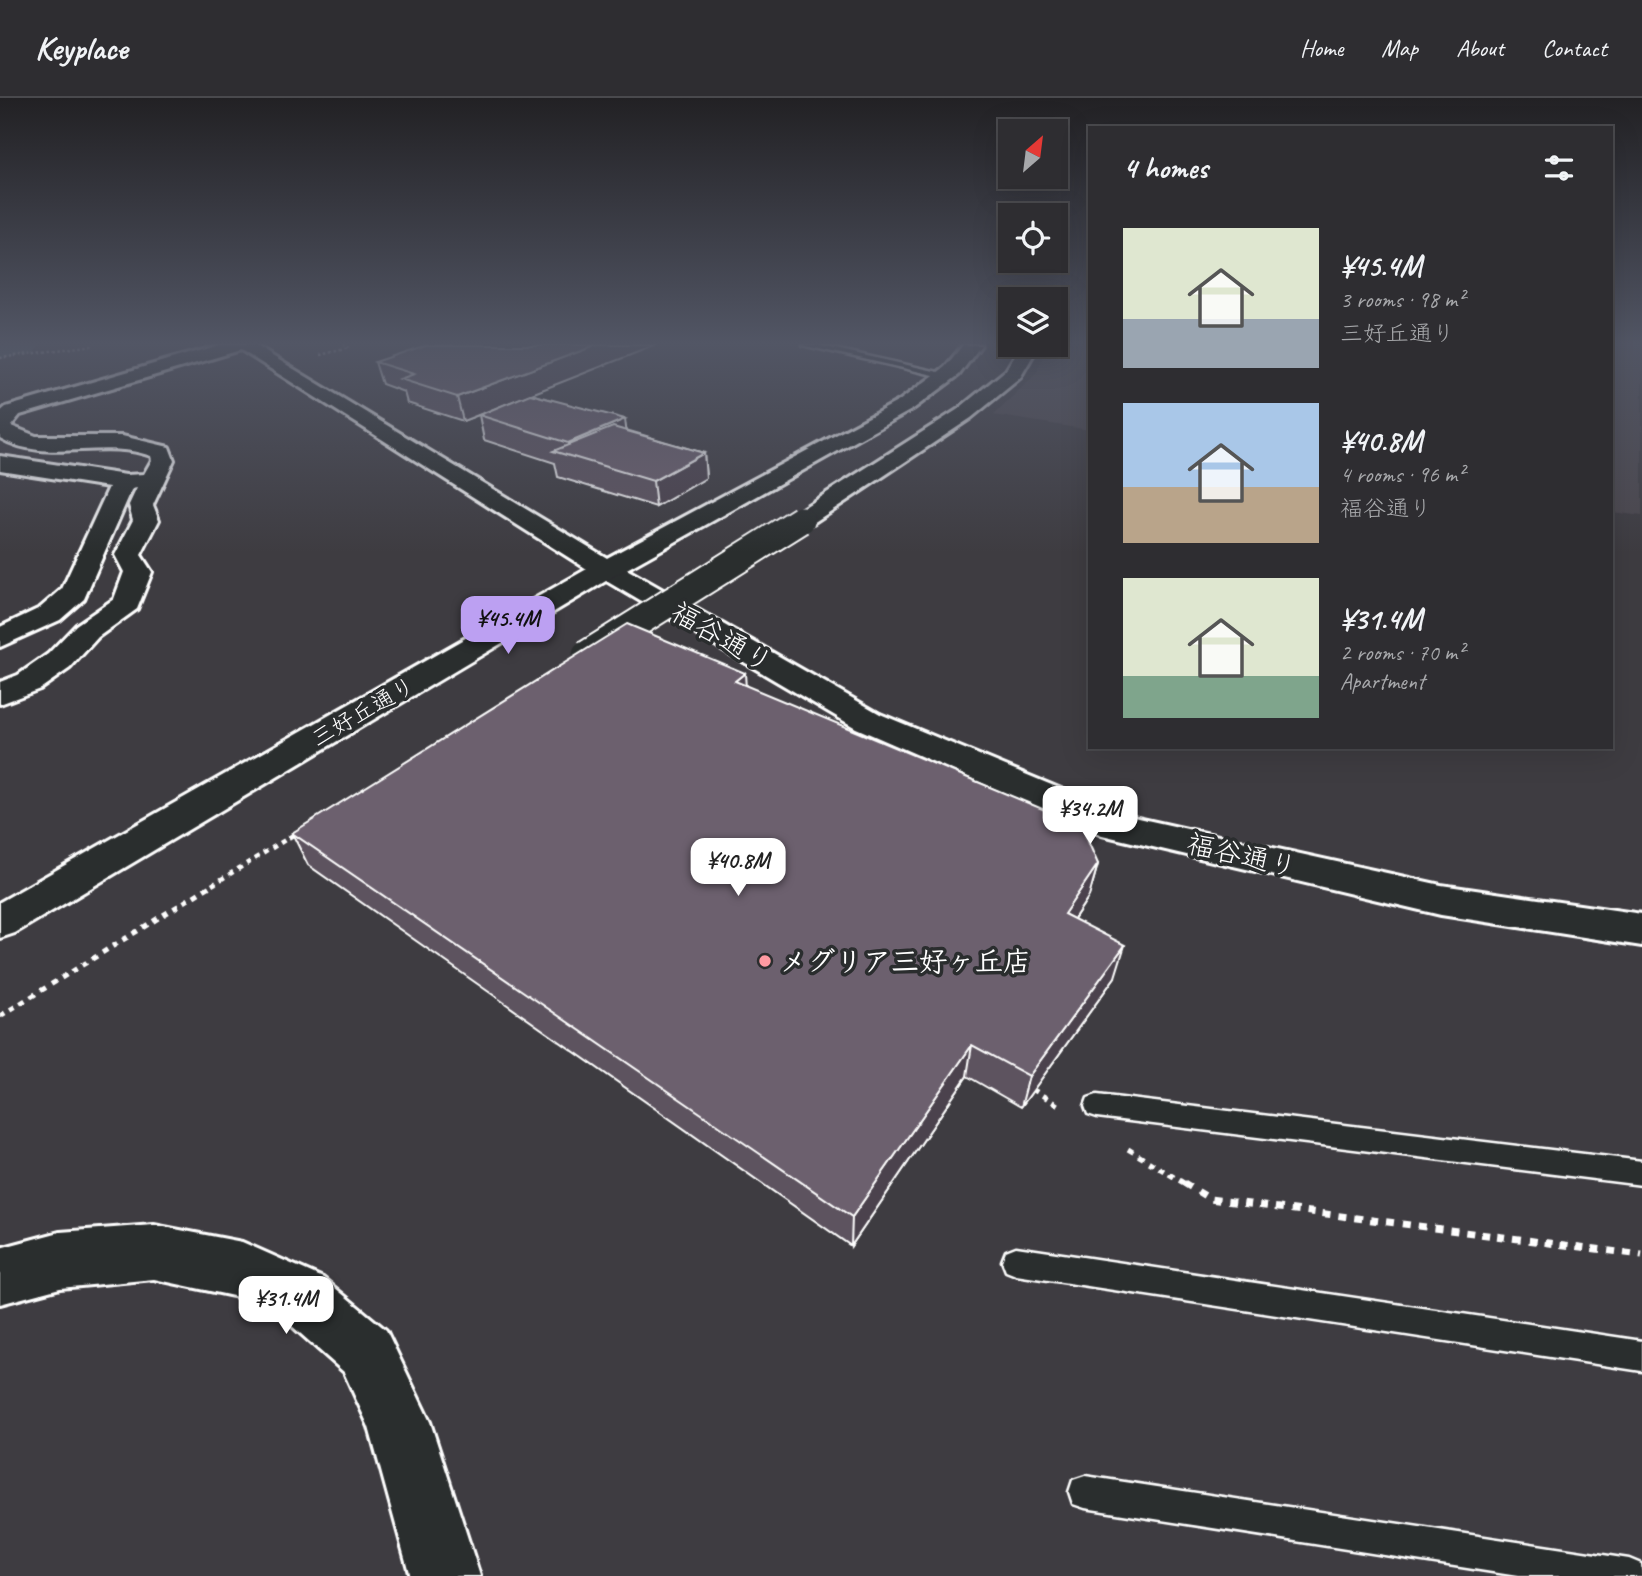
<!DOCTYPE html>
<html lang="en">
<head>
<meta charset="utf-8">
<style>
	:root { --surface:#2e2d31; --page:#3a393d; --text:#f1f3f6; --muted:#a7a8ab; --line:#49494d; --accent:#bca0f2 }
	body { margin:0; font-family:Caveat,"Klee One",sans-serif; background:var(--page); color:var(--text); height:100vh; display:flex; flex-direction:column; font-size:26px; white-space:nowrap }
	* { box-sizing:border-box; margin:0 }
	p { font-size:23px; color:var(--muted) }
	.icon { flex:none; width:38px; height:38px; fill:none; stroke:currentColor; stroke-width:2; stroke-linecap:round; stroke-linejoin:round }
	.map { position:relative; flex:1; overflow:hidden }
	.drawer { position:absolute; left:1088px; top:28px; width:525px; height:623px; display:flex; flex-direction:column; background:var(--surface); border-radius:0px; box-shadow:0 7px 28px #0002,0 0 0 2px var(--line) }
	.drawer>* { flex:none }
	.needle { width:46px; rotate:28deg }
	.fabs { position:absolute; left:998px; top:21px; display:grid; gap:14px }
	.fabs a { display:grid; place-items:center; width:70px; height:70px; border-radius:0px; background:var(--surface); box-shadow:0 7px 28px #0002,0 0 0 2px var(--line); font-size:35px }
	.price { position:absolute; translate:-50% -60px; padding:0 16px; border-radius:14px; background:#fff; color:#222; font-size:23px; line-height:46px; filter:drop-shadow(0 2px 4px #0008) }
	.price::after { content:''; position:absolute; left:50%; top:42px; width:21px; height:16px; margin-left:-10px; background:inherit; clip-path:polygon(0 0,100% 0,50% 100%) }
	.price.selected { background:var(--accent); color:#111 }
	ul { padding:0; list-style:none }
	li { display:flex; align-items:center; gap:21px; height:175px; padding:0 35px }
	li span { display:grid; place-items:center; flex:none; width:196px; height:140px; border-radius:0px; color:#555 }
	li>.icon { margin-inline-start:auto }
	span .icon { width:84px; height:84px; fill:#fffc; stroke-width:1 }
	li b { font-size:30px }
	h2 { display:flex; justify-content:space-between; align-items:center; height:84px; padding:0 35px; font-size:30px }
	header { display:flex; align-items:center; gap:42px; box-sizing:border-box; height:98px; padding:0 35px; background:var(--surface); border-bottom:2px solid var(--line) }
	header strong { font-size:33px }
	nav { display:flex; gap:38px; margin-inline-start:auto; font-size:24px }
	.map>svg:first-child { display:block }
	.built { fill:#4c474e }
	.lines { fill:none; stroke-linecap:round; stroke-linejoin:round }
	.river { fill:#4f6a73; fill-rule:evenodd }
	.lane-casing { stroke:#fff; stroke-width:5 }
	.street-casing { stroke:#fff; stroke-width:6 }
	.secondary-casing { stroke:#fff; stroke-width:6 }
	.path-far3 { stroke:#fff; stroke-width:2.5; stroke-dasharray:2.5 2.5; stroke-linecap:butt }
	.path-far2 { stroke:#fff; stroke-width:4.5; stroke-dasharray:5 5; stroke-linecap:butt }
	.path-far1 { stroke:#fff; stroke-width:5; stroke-dasharray:6 6; stroke-linecap:butt }
	.path { stroke:#fff; stroke-width:7; stroke-dasharray:8 8; stroke-linecap:butt }
	.lane { fill:#2a2d2e; fill-rule:evenodd }
	.street { fill:#2a2d2e; fill-rule:evenodd }
	.secondary { fill:#2a2d2e; fill-rule:evenodd }
	.street-bridge-casing { stroke:#fff; stroke-width:31; stroke-linecap:butt }
	.street-bridge { stroke:#2a2d2e; stroke-width:27 }
	.wall { fill:#5d535f; stroke:#fff; stroke-width:2 }
	.shaded-wall { fill:#4c434d; stroke:#fff; stroke-width:2 }
	.building { fill:#6c606e; stroke:#fff; stroke-width:2 }
	.poi-dot { fill:#ff9aa2; stroke:#2a2d2e; stroke-width:2.5 }
	.labels { text-anchor:middle; dominant-baseline:central; stroke-width:7; stroke-linejoin:round; paint-order:stroke }
	.far-street-label { font-size:23px; fill:#fff; stroke:#2a2d2e }
	.street-label { font-size:28px; fill:#fff; stroke:#2a2d2e }
	.poi-label { font-size:28px; font-weight:bold; fill:#fff; stroke:#2a2d2e; text-anchor:start }
</style>
</head>
<body>
<header>
<strong>Keyplace</strong>
<nav><a>Home</a><a>Map</a><a>About</a><a>Contact</a></nav>
</header>
<div class="map">
<svg width="1642" height="1478" viewBox="0 0 1642 1478">
	<rect width="100%" height="100%" fill="#3e3c41"/>
	<filter id="ink" filterUnits="userSpaceOnUse"><feTurbulence type="fractalNoise" baseFrequency=".0143" numOctaves="2"/><feDisplacementMap in="SourceGraphic" scale="14" xChannelSelector="R" yChannelSelector="G"/><feConvolveMatrix kernelMatrix="1 2 1 2 8 2 1 2 1" color-interpolation-filters="sRGB"/></filter>
	<g filter="url(#ink)">
		<!-- built -->
		<path class="built" d="M 1047,247 L 1090,247 L 1090,332 L 993,317 L 1036,276 Z
			M 1612,247 L 1642,247 L 1642,418 L 1612,414 Z"/>
		<g class="lines">
			<!-- river -->
			<path class="river" d="M 0,247 L 40,247 L 34,256 L 0,261 Z"/>
			<!-- lane casing -->
			<g class="lane-casing">
				<path id="lane" d="M 802,247 L 818,247 L 952,277 L 947,280 Z
					M 1097,997 L 1642,1063 L 1642,1087 L 1097,1019 L 1088,1016 L 1085,1008 L 1088,1000 Z
					M 1016,1149 L 1642,1243 L 1642,1273 L 1016,1177 L 1006,1173 L 1002,1163 L 1006,1153 Z
					M 1085,1378 L 1629,1461 L 1641,1466 L 1642,1478 L 1518,1478 L 1085,1410 L 1073,1406 L 1069,1394 L 1073,1382 Z"/>
			</g>
			<!-- street casing -->
			<g class="street-casing">
				<path id="street" d="M 219,247 L 247,247 L 244,251 L 20,317 L 11,328 L 36,338 L 122,338 L 169,349 L 174,362 L 153,407 L 159,422 L 141,457 L 152,474 L 137,511 L 98,539 L 70,570 L 40,591 L 0,606 L 0,584 L 18,577 L 48,556 L 76,527 L 114,501 L 124,474 L 115,457 L 133,422 L 129,407 L 137,390 L 132,391 L 84,501 L 60,522 L 0,549 L 0,529 L 40,510 L 62,491 L 109,389 L 0,372 L 0,358 L 126,377 L 144,376 L 152,362 L 151,358 C 102,340 46,367 0,340 L 0,314 L 6,309 Z
					M 1021,247 L 1039,247 L 1020,280 L 971,320 L 810,427 L 792,427 L 788,422 L 792,417 L 957,312 L 1006,272 Z
					M 606,463 L 616,465 L 880,616 L 1124,717 L 1441,787 L 1642,816 L 1642,848 L 1441,817 L 1102,737 L 856,630 L 596,477 L 592,471 L 596,465 Z
					M 154,1127 L 242,1144 L 323,1180 L 386,1232 L 430,1324 L 480,1478 L 410,1478 L 369,1329 L 344,1274 L 283,1220 L 238,1199 L 154,1181 L 60,1190 L 0,1206 L 0,1150 L 60,1134 Z"/>
			</g>
			<!-- secondary casing -->
			<g class="secondary-casing">
				<path id="secondary" d="M 233,247 L 254,247 L 607,460 L 899,303 L 945,269 L 963,247 L 981,247 L 959,277 L 913,311 L 616,477 L 15,835 L 0,840 L 0,804 L 587,471 Z"/>
			</g>
			<!-- path-far3 -->
			<path class="path-far3" d="M 320,257 L 349,250 L 343,247
				M 0,260 L 93,247"/>
			<!-- path-far2 -->
			<path class="path-far2" d="M 212,787 L 298,734"/>
			<!-- path-far1 -->
			<path class="path-far1" d="M 0,918 L 215,785
				M 1032,991 L 1061,1009
				M 1128,1051 L 1187,1087"/>
			<!-- path -->
			<path class="path" d="M 1184,1085 L 1210,1101 L 1642,1157"/>
			<!-- lane -->
			<use href="#lane" class="lane"/>
			<!-- street -->
			<use href="#street" class="street"/>
			<!-- secondary -->
			<use href="#secondary" class="secondary"/>
			<!-- street-bridge casing -->
			<g class="street-bridge-casing">
				<path id="street-bridge" d="M 586,557 L 801,422"/>
			</g>
			<!-- street-bridge -->
			<use href="#street-bridge" class="street-bridge"/>
		</g>
		<!-- wall -->
		<path class="wall" d="M 375,264 L 532,296 L 626,332 L 704,355 L 706,380 L 656,409 L 558,379 L 555,365 L 484,342 L 479,317 L 489,313 L 463,323 L 407,305 L 404,294 L 382,286 Z
			M 746,588 L 1098,766 L 1089,798 L 1074,821 L 1115,879 L 1021,1009 L 967,978 L 851,1148 L 308,767 L 292,735 Z"/>
		<!-- shaded-wall -->
		<path class="shaded-wall" d="M 597,247 L 656,247 L 463,323 L 457,299 Z
			M 625,321 L 628,346 L 570,358 L 568,345 Z
			M 704,355 L 706,380 L 656,409 L 653,383 Z
			M 745,575 L 747,606 L 735,583 Z
			M 1098,766 L 1089,798 L 1056,848 L 1064,816 Z
			M 1125,847 L 1115,879 L 1021,1009 L 1029,978 Z
			M 972,947 L 967,978 L 851,1148 L 852,1119 Z"/>
		<!-- building -->
		<path class="building" d="M 426,247 L 597,247 L 457,299 L 400,281 L 414,276 L 375,264 Z
			M 530,296 L 625,321 L 568,345 L 479,317 Z
			M 613,329 L 704,355 L 653,383 L 553,353 Z
			M 627,526 L 745,575 L 735,583 L 1081,727 L 1098,766 L 1064,816 L 1125,847 L 1029,978 L 972,947 L 852,1119 L 292,735 Z"/>
	</g>
	<!-- sky -->
	<linearGradient id="sky" x2="0" y2="1"><stop stop-color="#222124"/><stop offset="0.54" stop-color="#525665"/><stop offset="1" stop-color="#525665" stop-opacity="0"/></linearGradient>
	<rect width="1642" height="454" fill="url(#sky)"/>
	<!-- markers -->
	<circle class="poi-dot" cx="765" cy="863" r="7"/>
	<g class="labels">
		<!-- far-street labels -->
		<g class="far-street-label">
			<text transform="translate(363 614) rotate(-30)">三好丘通り</text>
		</g>
		<!-- street labels -->
		<g class="street-label">
			<text transform="translate(722 539) rotate(30)">福谷通り</text>
			<text transform="translate(1242 757) rotate(13)">福谷通り</text>
		</g>
		<!-- poi labels -->
		<g class="poi-label">
			<text x="779" y="863">メグリア三好ヶ丘店</text>
		</g>
	</g>
</svg>
<div class="fabs">
<a><svg class="needle" viewBox="-14 -14 28 28"><path d="M0-13l5 13h-10z" fill="#e53935"/><path d="M0 13l5-13h-10z" fill="#a7a8ab"/></svg></a>
<a><svg class="icon" aria-label="locate" viewBox="0 0 24 24"><circle cx="12" cy="12" r="6"/><path d="M12 2v4M12 18v4M2 12h4M18 12h4"/></svg></a>
<a><svg class="icon" aria-label="layers" viewBox="0 0 24 24"><path d="M12 4l9 5-9 5-9-5zM3 14l9 5 9-5"/></svg></a>
</div>
<b class="price selected" style="left:508px;top:558px">¥45.4M</b>
<b class="price" style="left:1090px;top:748px">¥34.2M</b>
<b class="price" style="left:738px;top:800px">¥40.8M</b>
<b class="price" style="left:286px;top:1238px">¥31.4M</b>
<section class="drawer">
<h2>4 homes<svg class="icon" aria-label="filters" viewBox="0 0 24 24"><path d="M4 7h16M4 17h16"/><circle cx="9" cy="7" r="2"/><circle cx="15" cy="17" r="2"/></svg></h2>
<ul>
<li><span style="background:linear-gradient(#dfe7d0 65%,#9aa5b1 0)"><svg class="icon" aria-label="home" viewBox="0 0 24 24"><path d="M3 11l9-7 9 7M6 9v11h12V9"/></svg></span><div><b>¥45.4M</b><p>3 rooms · 98 m²</p><p>三好丘通り</p></div></li>
<li><span style="background:linear-gradient(#a9c7e8 60%,#b9a48a 0)"><svg class="icon" aria-label="home" viewBox="0 0 24 24"><path d="M3 11l9-7 9 7M6 9v11h12V9"/></svg></span><div><b>¥40.8M</b><p>4 rooms · 96 m²</p><p>福谷通り</p></div></li>
<li><span style="background:linear-gradient(#dfe7d0 70%,#7fa58c 0)"><svg class="icon" aria-label="home" viewBox="0 0 24 24"><path d="M3 11l9-7 9 7M6 9v11h12V9"/></svg></span><div><b>¥31.4M</b><p>2 rooms · 70 m²</p><p>Apartment</p></div></li>
</ul>
</section>
</div>
</body>
</html>
